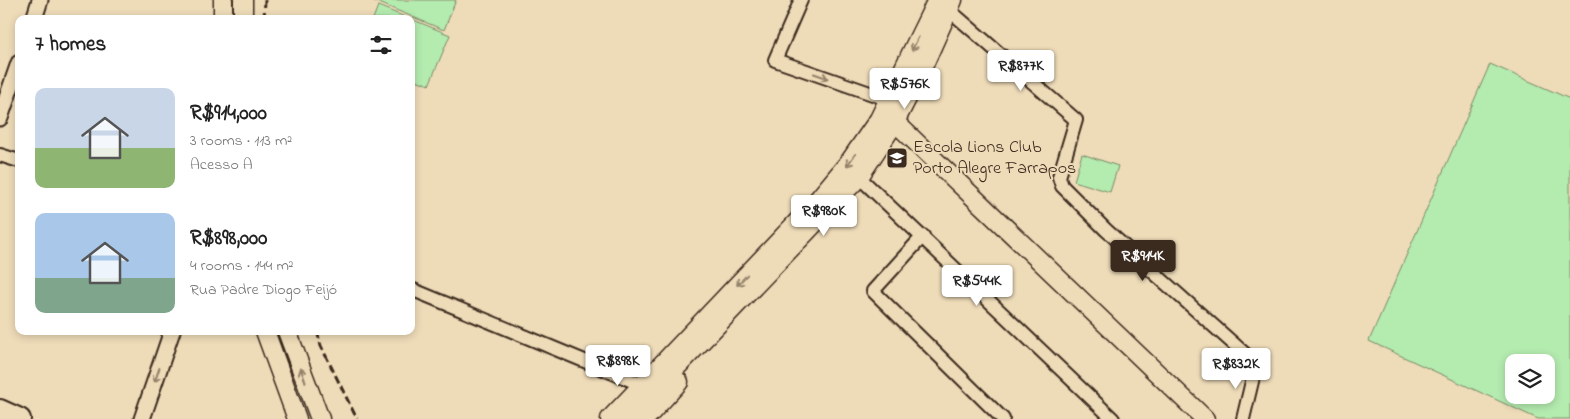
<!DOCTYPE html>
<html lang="en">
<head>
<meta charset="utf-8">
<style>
	:root { --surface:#fff; --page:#f6f6f6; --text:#222; --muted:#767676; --accent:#3b2a1e }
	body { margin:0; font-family:"Indie Flower",sans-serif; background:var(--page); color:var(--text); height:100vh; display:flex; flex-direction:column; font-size:19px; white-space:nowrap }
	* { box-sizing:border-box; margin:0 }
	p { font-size:16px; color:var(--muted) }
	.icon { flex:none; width:28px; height:28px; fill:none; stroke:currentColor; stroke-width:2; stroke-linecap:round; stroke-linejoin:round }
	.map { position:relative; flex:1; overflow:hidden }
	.drawer { position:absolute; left:15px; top:15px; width:400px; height:320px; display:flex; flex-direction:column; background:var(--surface); border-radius:10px; box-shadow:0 2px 8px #0003 }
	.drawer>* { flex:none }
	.fabs { position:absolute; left:1505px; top:354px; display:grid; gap:10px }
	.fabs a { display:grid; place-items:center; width:50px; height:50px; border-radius:10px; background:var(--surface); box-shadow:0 2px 8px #0003; font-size:25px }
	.price { position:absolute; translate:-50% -42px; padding:0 11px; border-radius:5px; background:#fff; color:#222; font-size:16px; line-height:32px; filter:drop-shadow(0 1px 2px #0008) }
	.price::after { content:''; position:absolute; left:50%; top:30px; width:15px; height:11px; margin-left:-8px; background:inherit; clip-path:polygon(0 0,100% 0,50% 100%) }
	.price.selected { background:var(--accent); color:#fff }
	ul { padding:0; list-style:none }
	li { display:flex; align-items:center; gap:15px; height:125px; padding:0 20px }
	li span { display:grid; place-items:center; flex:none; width:140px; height:100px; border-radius:10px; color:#555 }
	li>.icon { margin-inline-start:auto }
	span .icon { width:60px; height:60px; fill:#fffc; stroke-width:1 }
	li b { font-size:21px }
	h2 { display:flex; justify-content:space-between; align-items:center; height:60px; padding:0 20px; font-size:21px }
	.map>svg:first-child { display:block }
	.green { fill:#b4ebaf; stroke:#788a66; fill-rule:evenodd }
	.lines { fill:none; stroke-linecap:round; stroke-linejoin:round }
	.minor-casing { stroke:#3b2a1e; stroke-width:16 }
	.tertiary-casing { stroke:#3b2a1e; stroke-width:19 }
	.secondary-casing { stroke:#3b2a1e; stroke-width:21 }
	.primary-casing { stroke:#3b2a1e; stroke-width:24 }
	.minor { stroke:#eedbb8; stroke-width:12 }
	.tertiary { stroke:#eedbb8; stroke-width:15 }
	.secondary { stroke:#eedbb8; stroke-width:18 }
	.primary { stroke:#eedbb8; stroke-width:20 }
	.rail { stroke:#3b2a1e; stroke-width:3; stroke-dasharray:8 4; stroke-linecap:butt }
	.oneway { stroke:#94826b }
	.labels { text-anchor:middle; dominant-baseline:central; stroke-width:4; stroke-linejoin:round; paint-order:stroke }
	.poi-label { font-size:18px; fill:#3b2a1e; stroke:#eedbb8; text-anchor:start }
</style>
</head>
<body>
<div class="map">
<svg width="1570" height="419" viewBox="0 0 1570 419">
	<rect width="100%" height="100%" fill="#eedbb8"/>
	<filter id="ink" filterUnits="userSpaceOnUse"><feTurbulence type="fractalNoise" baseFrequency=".02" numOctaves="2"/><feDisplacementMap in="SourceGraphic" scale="10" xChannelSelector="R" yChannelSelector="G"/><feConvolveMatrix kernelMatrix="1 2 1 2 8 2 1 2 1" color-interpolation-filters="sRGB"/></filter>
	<g filter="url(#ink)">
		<!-- green -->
		<path class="green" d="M 372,0 L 456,0 L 444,30 Z
			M 378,6 L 410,19 L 373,19 Z
			M 411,19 L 450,35 L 429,85 L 411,78 Z
			M 1490,64 L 1570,99 L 1570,419 L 1538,419 L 1369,341 ZM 1514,362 L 1546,362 L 1546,395 L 1514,395 Z
			M 1082,154 L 1118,166 L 1110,192 L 1074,181 Z"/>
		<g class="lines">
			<!-- minor casing -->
			<g class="minor-casing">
				<path id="minor" d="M 801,0 L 775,60 L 887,99 L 895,99
					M 948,9 L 1076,120 L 1059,177 L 1062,186 L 1106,230 L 1254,362 L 1255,369 L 1243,419
					M 0,155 L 19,161
					M 859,177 L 1113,419
					M 923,236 L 873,291 L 1003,419
					M 411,289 L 635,382"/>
			</g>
			<!-- tertiary casing -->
			<g class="tertiary-casing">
				<path id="tertiary" d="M 34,19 L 40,0
					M 0,118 L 19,63
					M 142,419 L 172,331"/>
			</g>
			<!-- secondary casing -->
			<g class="secondary-casing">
				<path id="secondary" d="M 223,19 L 223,0
					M 243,19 L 243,0
					M 884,119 L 895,122 L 1205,419
					M 265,331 L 297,419
					M 287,331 L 320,419
					M 610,419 L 816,202 L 850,161 L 879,119 L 937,0
					M 627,419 L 859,177 L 895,122 L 921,71 L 953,0
					M 645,419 L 679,382"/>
			</g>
			<!-- primary casing -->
			<g class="primary-casing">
				<path id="primary" d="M 0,410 L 20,419"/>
			</g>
			<!-- minor -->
			<use href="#minor" class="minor"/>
			<!-- tertiary -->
			<use href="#tertiary" class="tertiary"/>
			<!-- secondary -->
			<use href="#secondary" class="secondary"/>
			<!-- primary -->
			<use href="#primary" class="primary"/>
			<!-- rail -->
			<path class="rail" d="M 264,19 L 265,0
				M 317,331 L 321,346 L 357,419"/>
		</g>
		<!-- one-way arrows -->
		<defs><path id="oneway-shaft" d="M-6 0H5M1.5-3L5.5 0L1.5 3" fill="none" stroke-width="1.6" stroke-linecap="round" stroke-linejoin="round" transform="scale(1.25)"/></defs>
		<g class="oneway">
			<use href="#oneway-shaft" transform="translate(915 44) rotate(117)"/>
			<use href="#oneway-shaft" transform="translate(821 76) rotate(19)"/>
			<use href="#oneway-shaft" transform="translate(851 160) rotate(126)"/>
			<use href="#oneway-shaft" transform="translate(742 280) rotate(134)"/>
			<use href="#oneway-shaft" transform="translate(157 375) rotate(109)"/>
			<use href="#oneway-shaft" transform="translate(303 375) rotate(-110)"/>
		</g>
	</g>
	<!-- icons -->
	<defs>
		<g id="school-square" transform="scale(1.125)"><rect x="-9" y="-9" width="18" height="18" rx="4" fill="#3b2a1e" stroke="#eedbb8"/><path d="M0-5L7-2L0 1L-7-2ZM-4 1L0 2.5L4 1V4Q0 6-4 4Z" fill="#fff"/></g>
	</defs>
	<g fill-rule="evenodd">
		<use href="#school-square" x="897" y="158"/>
	</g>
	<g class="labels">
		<!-- poi labels -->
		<g class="poi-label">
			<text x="913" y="148">Escola Lions Club<tspan x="913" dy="21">Porto Alegre Farrapos</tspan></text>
		</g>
	</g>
</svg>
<div class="fabs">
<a><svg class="icon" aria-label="layers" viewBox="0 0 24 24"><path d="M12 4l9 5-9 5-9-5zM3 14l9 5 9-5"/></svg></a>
</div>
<b class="price" style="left:1021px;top:92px">R$877K</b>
<b class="price" style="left:905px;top:110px">R$576K</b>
<b class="price" style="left:824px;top:237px">R$980K</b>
<b class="price selected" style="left:1143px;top:282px">R$914K</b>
<b class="price" style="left:977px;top:307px">R$544K</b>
<b class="price" style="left:618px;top:387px">R$898K</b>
<b class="price" style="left:1236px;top:390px">R$832K</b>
<section class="drawer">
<h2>7 homes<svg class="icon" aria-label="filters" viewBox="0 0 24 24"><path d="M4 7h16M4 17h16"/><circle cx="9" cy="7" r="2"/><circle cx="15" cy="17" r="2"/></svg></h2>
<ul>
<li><span style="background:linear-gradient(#c9d6e8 60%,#8fb573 0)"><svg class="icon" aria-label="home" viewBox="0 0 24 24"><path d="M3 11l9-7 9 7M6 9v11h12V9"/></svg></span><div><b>R$914,000</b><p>3 rooms · 113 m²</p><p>Acesso A</p></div></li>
<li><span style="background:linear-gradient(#a9c7e8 65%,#7fa58c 0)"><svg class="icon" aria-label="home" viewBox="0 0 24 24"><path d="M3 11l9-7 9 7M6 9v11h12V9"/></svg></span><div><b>R$898,000</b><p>4 rooms · 144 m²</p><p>Rua Padre Diogo Feijó</p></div></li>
</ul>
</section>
</div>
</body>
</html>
